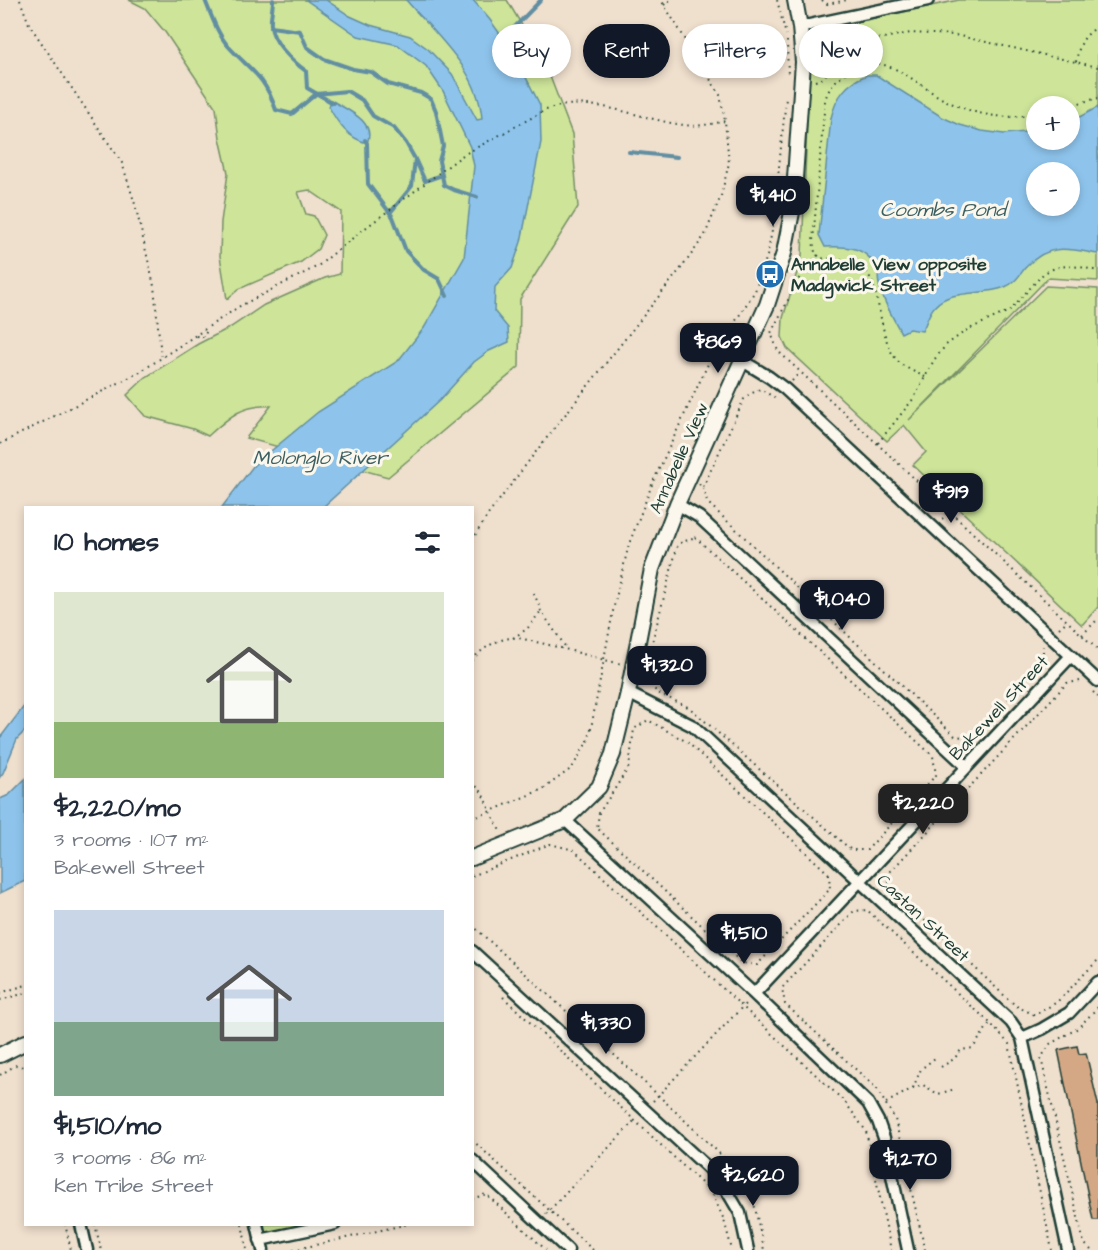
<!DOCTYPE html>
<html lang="en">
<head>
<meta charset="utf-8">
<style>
	:root { --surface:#fff; --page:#f2f2f3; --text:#1f2937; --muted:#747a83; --accent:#111827 }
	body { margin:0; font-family:"Architects Daughter",sans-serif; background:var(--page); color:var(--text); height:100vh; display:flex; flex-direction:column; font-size:22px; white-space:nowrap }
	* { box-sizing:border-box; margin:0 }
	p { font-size:20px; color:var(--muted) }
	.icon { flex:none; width:33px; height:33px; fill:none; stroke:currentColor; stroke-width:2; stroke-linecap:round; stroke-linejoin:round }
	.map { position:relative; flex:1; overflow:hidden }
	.panel { position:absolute; left:24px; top:506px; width:450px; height:720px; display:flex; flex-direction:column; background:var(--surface); border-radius:0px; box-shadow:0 3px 9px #0003 }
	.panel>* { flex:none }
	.guide { position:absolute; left:492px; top:24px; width:516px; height:54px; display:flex; gap:12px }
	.tools { position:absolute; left:1026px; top:96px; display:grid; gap:12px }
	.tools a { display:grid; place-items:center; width:54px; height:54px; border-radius:50%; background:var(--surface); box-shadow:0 3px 9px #0003; font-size:30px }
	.price { position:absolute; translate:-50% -51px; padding:0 14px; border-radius:12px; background:var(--accent); color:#fff; font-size:20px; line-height:39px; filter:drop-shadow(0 2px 3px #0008) }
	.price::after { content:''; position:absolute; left:50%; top:36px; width:18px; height:14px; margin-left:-9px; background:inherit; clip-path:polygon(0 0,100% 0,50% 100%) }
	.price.selected { background:#222; color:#fff }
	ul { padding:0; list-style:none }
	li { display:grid; align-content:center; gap:12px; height:318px; padding:0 30px }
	li span { display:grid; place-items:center; height:186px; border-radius:0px; color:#555 }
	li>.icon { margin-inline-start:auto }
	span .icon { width:108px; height:108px; fill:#fffc; stroke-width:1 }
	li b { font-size:26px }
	h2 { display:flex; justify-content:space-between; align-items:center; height:72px; padding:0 30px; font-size:26px }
	.pill { padding:0 21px; border-radius:27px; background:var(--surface); box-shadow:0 3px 9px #0003; font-size:21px; line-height:54px }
	.pill.selected { background:var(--accent); color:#fff }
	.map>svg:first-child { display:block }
	.green { fill:#cde499; stroke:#769066; stroke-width:1.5; fill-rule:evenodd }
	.water { fill:#8ec4ec; stroke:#628ea2; stroke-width:1.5; fill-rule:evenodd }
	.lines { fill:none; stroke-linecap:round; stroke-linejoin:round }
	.stream { stroke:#628ea2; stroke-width:4 }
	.building { fill:#d4a885; stroke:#1f3d34; stroke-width:1.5 }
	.minor-casing { stroke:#1f3d34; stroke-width:15 }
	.tertiary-casing { stroke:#1f3d34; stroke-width:18 }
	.path { stroke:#1f3d34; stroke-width:2; stroke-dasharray:1.5 4.5; stroke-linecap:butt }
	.minor { stroke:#fbf7ec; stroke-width:10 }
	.tertiary { stroke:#fbf7ec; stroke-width:14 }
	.labels { text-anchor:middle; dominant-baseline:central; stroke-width:6; stroke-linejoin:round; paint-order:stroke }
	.poi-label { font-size:18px; font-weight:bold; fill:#1f3d34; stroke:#fbf7ec; text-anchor:start }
	.street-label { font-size:18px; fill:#1f3d34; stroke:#fbf7ec }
	.water-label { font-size:20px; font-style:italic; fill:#3b5f62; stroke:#fbf7ec }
</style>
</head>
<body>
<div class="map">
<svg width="1098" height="1250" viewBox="0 0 1098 1250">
	<rect width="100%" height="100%" fill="#efdfcd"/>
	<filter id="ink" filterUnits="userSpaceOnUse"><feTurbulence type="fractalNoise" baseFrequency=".0167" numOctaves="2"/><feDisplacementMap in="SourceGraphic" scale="12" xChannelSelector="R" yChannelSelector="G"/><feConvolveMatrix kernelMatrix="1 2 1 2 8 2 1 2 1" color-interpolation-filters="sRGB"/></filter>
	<g filter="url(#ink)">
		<!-- green -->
		<path class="green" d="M 129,0 L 507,0 L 546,66 L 572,134 L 578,207 L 520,299 L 519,367 L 388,477 L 246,438 L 271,406 C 242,404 228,418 208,436 L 193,429 L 145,416 L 127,395 L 146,377 L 198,344 L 231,327 L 264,305 L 325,278 L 340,274 L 341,212 L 309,190 L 298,192 L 306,214 L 314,216 L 324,235 L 318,249 L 301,262 L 239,289 L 227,299 L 220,256 L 221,222 L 228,173 L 220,138 L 216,108 L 165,32 L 145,8 Z
			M 959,0 L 1098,0 L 1098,281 L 1048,278 L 909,420 L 1046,286 L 1098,289 L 1098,607 L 1082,625 L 913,465 L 926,452 L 904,425 L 887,441 L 787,348 L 782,337 L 783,318 L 802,256 L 810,43 L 818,30 ZM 1036,106 L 1070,106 L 1070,140 L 1036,140 ZM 1036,172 L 1070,172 L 1070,206 L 1036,206 Z
			M 257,1224 L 335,1224 L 260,1240 Z"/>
		<!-- water -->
		<path class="water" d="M 306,0 L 326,0 L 350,16 L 370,25 L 410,36 L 428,49 L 452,74 L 477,120 L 482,119 C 479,71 436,35 406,0 L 473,0 L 490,20 L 513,52 L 540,105 L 541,142 L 521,242 L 512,268 L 495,287 L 494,311 L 508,328 L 509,342 L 489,351 L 474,362 L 440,400 L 323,507 L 222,507 L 254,465 L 318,412 L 398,361 L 424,328 L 464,258 L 474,166 L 470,147 L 443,91 L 426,66 L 398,45 L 358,36 Z
			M 867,75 L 876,75 L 942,117 L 960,125 L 982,131 L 1004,134 L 1036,131 L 1036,140 L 1070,140 L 1070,122 L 1098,107 L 1098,254 C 1069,249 1049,242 1025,268 C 1019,276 1015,283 1005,287 C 983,296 950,289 935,306 C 928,313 927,323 922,331 L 909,329 L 901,333 C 894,319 874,287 879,272 C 867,247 851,246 825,247 L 819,235 L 831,118 C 836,97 846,83 867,75 ZM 1036,172 L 1070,172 L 1070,206 L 1036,206 Z
			M 331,100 C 345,109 377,121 367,143 C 348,138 338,124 329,107 Z
			M 25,705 L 25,731 L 17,739 L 3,773 L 0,777 L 0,738 Z
			M 25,779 L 25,881 L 0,893 L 0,799 L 9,795 Z"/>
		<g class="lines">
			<!-- stream -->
			<path class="stream" d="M 205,0 C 211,15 218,35 229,47 C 252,72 264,75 276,110 L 292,114 L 316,94 L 347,91 L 362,100 L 373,116 L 394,128 L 406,143 L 415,159 L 412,186 L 390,213
				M 273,0 C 273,8 270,17 271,25 C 271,41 293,62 306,71 L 307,88 L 333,103
				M 271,27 L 300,31 L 307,47 L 324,59 L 353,69 L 371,72 L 388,84 L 421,93 L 431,99 L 436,111 L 443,146 L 439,161 L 444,185 L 454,190 L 477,197
				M 502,40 L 541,0
				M 365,140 L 367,143 L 368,184 L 393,217 L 406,251 L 424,270 L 439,279 L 447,296
				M 629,152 L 677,157
				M 415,159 L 425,181 L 442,175"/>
		</g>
		<!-- building -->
		<path class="building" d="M 1077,1046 L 1079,1054 L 1086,1053 L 1098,1104 L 1098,1220 L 1093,1220 L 1058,1050 Z"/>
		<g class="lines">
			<!-- minor casing -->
			<g class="minor-casing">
				<path id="minor" d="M 800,27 L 928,0
					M 741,360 L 769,377 L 785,389 L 1098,681
					M 677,504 L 699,517 L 966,766
					M 628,693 L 693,726 L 1011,1022 L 1022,1038 L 1068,1250
					M 565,820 L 754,994 L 868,1103 L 878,1121 L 884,1138 L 908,1250
					M 472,951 L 720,1179 L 740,1213 L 748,1250
					M 754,994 L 1071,656
					M 1022,1038 L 1042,1029 L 1069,1013 L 1098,982
					M 472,1160 L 568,1250
					M 81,1224 L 87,1250
					M 257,1224 L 263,1250
					M 260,1240 L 335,1224"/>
			</g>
			<!-- tertiary casing -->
			<g class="tertiary-casing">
				<path id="tertiary" d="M 472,858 L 565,820 L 599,787 L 613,754 L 628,693 L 652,569 L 677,504 L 767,305 L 784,253 L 793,207 L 803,62 L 800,27 L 795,0
					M 0,1055 L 26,1042"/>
			</g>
			<!-- path -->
			<path class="path" d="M 20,0 L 29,24 L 122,163 L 135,204 L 154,286 L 161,356
				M 777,0 L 786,35
				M 822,0 L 827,4 L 847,0
				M 664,5 L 670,0
				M 834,30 L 845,73
				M 787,41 L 788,77
				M 1076,62 C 1079,45 1083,35 1098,27
				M 815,81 C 830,77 831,65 834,51 L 877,39 L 911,33 L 955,35 L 1098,67
				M 1068,106 L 1098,98
				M 818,255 L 804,269 L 771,333 L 778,351 L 1098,650
				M 196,336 L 204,337 L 207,330
				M 925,377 C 917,373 907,369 900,363 C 875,342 884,276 857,263 C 847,257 832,260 820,258 L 815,252 L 813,241 L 825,100 C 829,87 836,79 847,72 C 886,45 918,89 951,103 C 979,116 1006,120 1036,114
				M 792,381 L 800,372
				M 878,443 L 914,398 L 934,360 L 946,345 L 967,330 L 1009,311 L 1043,274 C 1062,262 1077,266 1098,271
				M 0,444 L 140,372 L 240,306 L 318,266 L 364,229 L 463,155 L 544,111 C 586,92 641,120 684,125 C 698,127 712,124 725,121
				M 699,484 L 703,487 L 707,502 L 955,736 L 973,738 L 1043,660 L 1043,646
				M 703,487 L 745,397 L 760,389 L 777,399
				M 942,519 L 949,511
				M 695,537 L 933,756 L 936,775 L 867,850 L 851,850 L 690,708 L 658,693 L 652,687 L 645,669 L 678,544 Z
				M 472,540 L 488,515 L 538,449 L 686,262 L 705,235 L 721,196 L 729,163 L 725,121 L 720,95 L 661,0
				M 534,593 L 541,611 L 567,649
				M 1059,628 L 1067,621
				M 1082,635 L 1098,619
				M 513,638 L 527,629 L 541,611
				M 472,660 C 481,649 499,638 513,638 C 520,637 529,641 536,642 C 565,648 593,658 622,664
				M 1080,681 L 1067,683 L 889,873 L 889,887 L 1008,999 L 1018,1007 L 1035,1015 L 1057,1002 L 1098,960
				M 1093,692 L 1098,697
				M 472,782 L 481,791 L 500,831
				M 472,819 L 543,789 L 572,768 L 589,739 L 614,606 L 629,544 L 653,482 L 708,364 L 755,291 L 767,256 L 773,226 L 786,98
				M 829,874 L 687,742 L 648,720 L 634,729 L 629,767 L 599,813 L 597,828 L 742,963 L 757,965 L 830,889 L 829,874 L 832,871
				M 472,876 L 550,844 L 574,850 L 845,1102 L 866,1131 L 891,1250
				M 472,925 L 658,1095 L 740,1173 L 751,1189 L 764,1250
				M 0,993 L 26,985
				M 503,997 L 712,1193 L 724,1220 L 732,1250
				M 0,1000 L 26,993
				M 941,1067 L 954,1059 L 961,1050 L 973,1048 L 990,1023
				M 0,1075 L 16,1065 L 26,1068
				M 913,1088 L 921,1069 L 935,1058
				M 653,1101 L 746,1003
				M 886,1103 L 913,1088 L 923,1085 L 938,1094 L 955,1089
				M 472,1140 L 593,1250
				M 472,1199 L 486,1194 L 546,1250
				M 546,1214 L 635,1120
				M 65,1224 L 71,1250
				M 95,1224 L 101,1250
				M 242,1224 L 247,1250
				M 293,1250 L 408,1224
				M 925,1250 L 895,1119 L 876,1088 L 785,1004 L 782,988 L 854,911 L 867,910 L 990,1023 L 1009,1044 L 1052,1250
				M 1091,1250 L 1084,1243 L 1041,1058 L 1050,1044 L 1078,1028 L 1098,1007"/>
			<!-- minor -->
			<use href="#minor" class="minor"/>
			<!-- tertiary -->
			<use href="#tertiary" class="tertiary"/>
		</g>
	</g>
	<!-- icons -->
	<defs>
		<g id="bus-disc" transform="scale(1.5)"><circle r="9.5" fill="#1f6fb2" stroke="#fbf7ec"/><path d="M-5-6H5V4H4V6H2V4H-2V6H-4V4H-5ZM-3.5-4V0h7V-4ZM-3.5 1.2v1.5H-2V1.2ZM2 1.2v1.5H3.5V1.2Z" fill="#fff"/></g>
	</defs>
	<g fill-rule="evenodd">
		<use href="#bus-disc" x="770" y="274"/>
	</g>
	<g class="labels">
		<!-- poi labels -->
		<g class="poi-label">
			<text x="791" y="264">Annabelle View opposite<tspan x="791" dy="21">Madgwick Street</tspan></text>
		</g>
		<!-- street labels -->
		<g class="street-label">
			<text transform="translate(679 458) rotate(-66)">Annabelle View</text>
			<text transform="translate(999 708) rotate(-47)">Bakewell Street</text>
			<text transform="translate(923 918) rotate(43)">Castan Street</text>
		</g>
		<!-- water labels -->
		<g class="water-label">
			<text x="943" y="210">Coombs Pond</text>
			<text x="320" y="458">Molonglo River</text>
		</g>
	</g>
</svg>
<div class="tools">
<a>+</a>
<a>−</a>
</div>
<b class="price" style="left:773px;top:227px">$1,410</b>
<b class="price" style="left:718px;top:374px">$869</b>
<b class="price" style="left:951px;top:524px">$919</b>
<b class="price" style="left:842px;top:631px">$1,040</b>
<b class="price" style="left:667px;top:697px">$1,320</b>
<b class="price selected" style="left:923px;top:835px">$2,220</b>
<b class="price" style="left:744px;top:965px">$1,510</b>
<b class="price" style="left:606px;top:1055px">$1,330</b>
<b class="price" style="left:910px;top:1191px">$1,270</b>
<b class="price" style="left:753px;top:1207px">$2,620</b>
<div class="guide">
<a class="pill">Buy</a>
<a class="pill selected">Rent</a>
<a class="pill">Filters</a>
<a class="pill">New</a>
</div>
<section class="panel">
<h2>10 homes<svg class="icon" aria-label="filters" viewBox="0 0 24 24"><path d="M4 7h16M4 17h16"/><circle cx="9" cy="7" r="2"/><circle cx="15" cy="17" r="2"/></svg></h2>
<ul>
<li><span style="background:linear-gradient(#dfe7d0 70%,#8fb573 0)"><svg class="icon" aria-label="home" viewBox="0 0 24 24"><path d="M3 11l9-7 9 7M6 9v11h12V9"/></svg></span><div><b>$2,220/mo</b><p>3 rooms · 107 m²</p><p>Bakewell Street</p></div></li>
<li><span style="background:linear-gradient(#c9d6e8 60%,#7fa58c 0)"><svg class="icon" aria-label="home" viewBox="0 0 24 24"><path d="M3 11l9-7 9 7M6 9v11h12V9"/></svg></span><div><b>$1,510/mo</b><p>3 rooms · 86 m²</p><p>Ken Tribe Street</p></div></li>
</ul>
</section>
</div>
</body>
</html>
